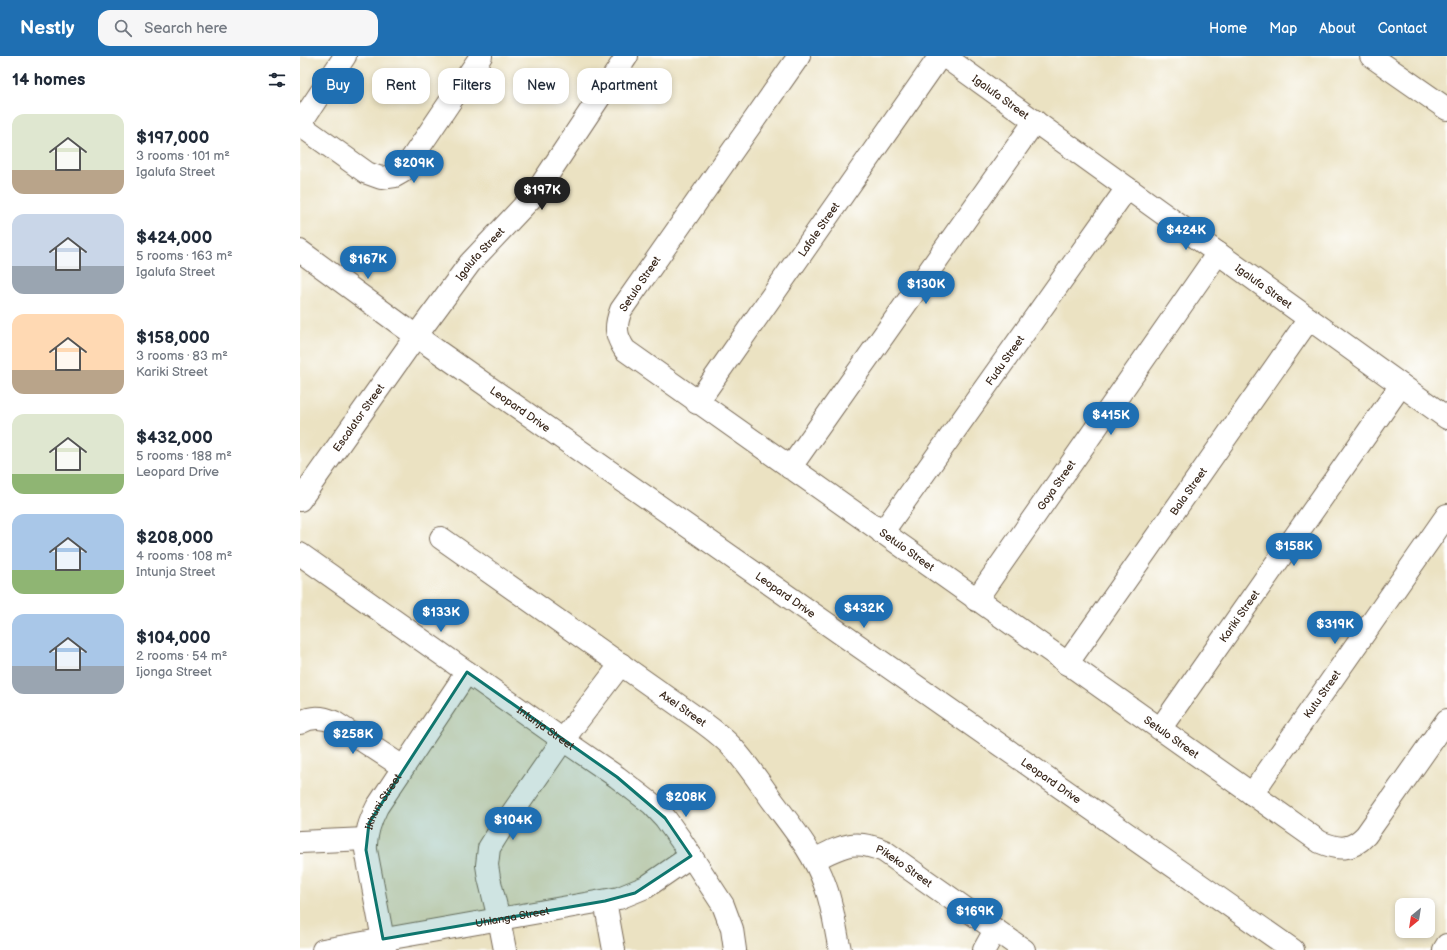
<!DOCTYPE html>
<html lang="en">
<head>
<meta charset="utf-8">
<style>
	:root { --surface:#fff; --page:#f6f6f7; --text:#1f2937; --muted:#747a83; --accent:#1f6fb2 }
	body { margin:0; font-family:"Balsamiq Sans",sans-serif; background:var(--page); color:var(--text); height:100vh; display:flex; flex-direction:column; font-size:15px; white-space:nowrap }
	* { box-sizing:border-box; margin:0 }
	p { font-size:13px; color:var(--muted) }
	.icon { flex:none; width:22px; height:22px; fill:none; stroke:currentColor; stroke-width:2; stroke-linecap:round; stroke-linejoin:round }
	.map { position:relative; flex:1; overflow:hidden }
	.panel { display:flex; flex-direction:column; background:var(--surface); width:300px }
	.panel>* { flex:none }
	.hud { position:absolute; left:12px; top:12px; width:380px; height:36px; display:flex; gap:8px }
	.needle { width:26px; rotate:210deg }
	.fabs { position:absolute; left:1095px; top:842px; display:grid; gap:8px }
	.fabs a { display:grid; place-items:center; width:40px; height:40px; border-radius:8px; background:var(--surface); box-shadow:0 2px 6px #0003; font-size:20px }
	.price { position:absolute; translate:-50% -34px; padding:0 9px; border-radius:14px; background:var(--accent); color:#fff; font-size:13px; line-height:26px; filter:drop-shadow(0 1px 2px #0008) }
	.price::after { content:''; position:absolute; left:50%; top:24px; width:12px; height:9px; margin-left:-6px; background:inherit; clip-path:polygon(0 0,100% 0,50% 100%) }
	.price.on { background:#222; color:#fff }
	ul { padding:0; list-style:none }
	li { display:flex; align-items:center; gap:12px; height:100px; padding:0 12px }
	li span { display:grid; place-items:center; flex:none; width:112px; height:80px; border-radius:12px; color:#555 }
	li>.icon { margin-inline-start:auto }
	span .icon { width:48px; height:48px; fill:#fffc; stroke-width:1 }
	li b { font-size:17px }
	h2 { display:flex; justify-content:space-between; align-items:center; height:48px; padding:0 12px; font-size:17px }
	.tag { padding:0 14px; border-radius:12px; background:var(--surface); box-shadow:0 2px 6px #0003; font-size:14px; line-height:36px }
	.tag.on { background:var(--accent); color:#fff }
	header { display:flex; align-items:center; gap:24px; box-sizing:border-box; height:56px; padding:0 20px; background:var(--accent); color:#fff }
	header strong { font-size:19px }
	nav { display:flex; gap:22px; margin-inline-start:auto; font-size:14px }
	.search { width:280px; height:36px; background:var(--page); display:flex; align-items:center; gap:10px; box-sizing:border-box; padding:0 14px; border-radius:12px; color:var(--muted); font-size:15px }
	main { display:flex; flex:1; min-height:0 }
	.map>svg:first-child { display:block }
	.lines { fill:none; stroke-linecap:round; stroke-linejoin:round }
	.minor-casing { stroke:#796a57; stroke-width:24 }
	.major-casing { stroke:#796a57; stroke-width:24 }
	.minor { stroke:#fff; stroke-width:22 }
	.major { stroke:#fff; stroke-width:22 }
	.marked { fill:#0f766e; fill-opacity:0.2; stroke:#0f766e; stroke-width:3; stroke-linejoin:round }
	.labels { text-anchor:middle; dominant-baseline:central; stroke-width:4; stroke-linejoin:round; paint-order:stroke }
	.street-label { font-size:11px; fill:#3b2a1e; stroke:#fff }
</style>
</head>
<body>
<header>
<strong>Nestly</strong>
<div class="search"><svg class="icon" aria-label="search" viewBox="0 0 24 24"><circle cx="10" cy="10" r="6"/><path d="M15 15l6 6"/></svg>Search here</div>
<nav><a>Home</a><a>Map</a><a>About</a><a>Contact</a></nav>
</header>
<main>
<section class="panel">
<h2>14 homes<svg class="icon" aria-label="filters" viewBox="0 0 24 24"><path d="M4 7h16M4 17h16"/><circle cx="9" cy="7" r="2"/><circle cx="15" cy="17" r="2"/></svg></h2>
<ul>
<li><span style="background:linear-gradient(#dfe7d0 70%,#b9a48a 0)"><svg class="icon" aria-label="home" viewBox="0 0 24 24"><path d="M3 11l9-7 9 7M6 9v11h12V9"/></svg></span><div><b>$197,000</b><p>3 rooms · 101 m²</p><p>Igalufa Street</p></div></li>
<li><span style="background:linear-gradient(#c9d6e8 65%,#9aa5b1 0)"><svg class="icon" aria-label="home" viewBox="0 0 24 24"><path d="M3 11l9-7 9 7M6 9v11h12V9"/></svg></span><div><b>$424,000</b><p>5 rooms · 163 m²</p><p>Igalufa Street</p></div></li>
<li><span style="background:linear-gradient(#ffd9b3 70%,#b9a48a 0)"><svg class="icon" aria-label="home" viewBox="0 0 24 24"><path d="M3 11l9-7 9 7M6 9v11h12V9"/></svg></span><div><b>$158,000</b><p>3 rooms · 83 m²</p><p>Kariki Street</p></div></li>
<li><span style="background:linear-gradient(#dfe7d0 75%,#8fb573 0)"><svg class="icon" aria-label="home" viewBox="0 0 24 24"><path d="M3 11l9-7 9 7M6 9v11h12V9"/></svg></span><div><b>$432,000</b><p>5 rooms · 188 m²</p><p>Leopard Drive</p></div></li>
<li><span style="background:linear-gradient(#a9c7e8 70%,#8fb573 0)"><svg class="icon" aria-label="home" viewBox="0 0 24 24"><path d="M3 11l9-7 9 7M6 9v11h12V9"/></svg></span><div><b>$208,000</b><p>4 rooms · 108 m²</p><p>Intunja Street</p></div></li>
<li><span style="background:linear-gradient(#a9c7e8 65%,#9aa5b1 0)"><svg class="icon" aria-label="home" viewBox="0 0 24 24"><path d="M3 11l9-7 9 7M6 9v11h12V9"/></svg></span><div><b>$104,000</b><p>2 rooms · 54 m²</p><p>Ijonga Street</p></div></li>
</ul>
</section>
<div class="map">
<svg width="1147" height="894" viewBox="0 0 1147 894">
	<rect width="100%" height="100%" fill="#fff"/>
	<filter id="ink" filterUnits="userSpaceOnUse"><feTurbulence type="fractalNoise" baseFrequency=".025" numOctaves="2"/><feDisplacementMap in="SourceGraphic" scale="8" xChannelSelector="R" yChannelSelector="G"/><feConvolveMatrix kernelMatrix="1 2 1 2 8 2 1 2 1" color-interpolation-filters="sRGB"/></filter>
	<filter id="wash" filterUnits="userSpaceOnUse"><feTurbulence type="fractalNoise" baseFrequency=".012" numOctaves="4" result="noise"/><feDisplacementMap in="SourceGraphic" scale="16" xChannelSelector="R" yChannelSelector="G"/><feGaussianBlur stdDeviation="0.9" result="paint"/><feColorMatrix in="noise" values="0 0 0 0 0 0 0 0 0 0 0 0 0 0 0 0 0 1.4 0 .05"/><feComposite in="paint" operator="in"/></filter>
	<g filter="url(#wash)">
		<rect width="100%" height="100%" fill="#ebe2c2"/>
	</g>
	<g filter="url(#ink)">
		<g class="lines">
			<!-- minor casing -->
			<g class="minor-casing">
				<g id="minor">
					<path id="s1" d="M 499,0 L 321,254 C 315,270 315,279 325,294 L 1020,786 C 1039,794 1051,795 1066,779 L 1147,664"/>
					<path id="s2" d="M 644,0 L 1147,362"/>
					<path d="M 0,68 L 45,0"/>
					<path d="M 0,69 L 67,117 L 81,122 L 95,120 L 102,116 L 110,105 L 181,0"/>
					<path id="s3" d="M 0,195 L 116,280 L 993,894"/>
					<path id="s4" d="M 397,347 L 640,0"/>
					<path d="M 490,412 L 735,65"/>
					<path id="s5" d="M 0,444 L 116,280 L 170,207 L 235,138 L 327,0"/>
					<path id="s6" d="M 582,477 L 827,132"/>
					<path id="s7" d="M 141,482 L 384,653 C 401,665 418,676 432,691 C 447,707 459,726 472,744 C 492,771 514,797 525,829 C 533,850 535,872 540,894"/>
					<path id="s8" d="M 0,498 L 263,684 L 317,721 L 352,748 L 365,762 L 380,783 L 423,849 L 432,873 L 435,894"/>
					<path id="s9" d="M 676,544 L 918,197"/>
					<path id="s10" d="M 767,608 L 1009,263"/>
					<path d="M 0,667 C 11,660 23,661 34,666 L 103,711"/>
					<path id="s11" d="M 860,673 L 1101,329"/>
					<path id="s12" d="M 952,738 L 1147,459"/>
					<path d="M 0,786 L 66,783"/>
					<path id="s13" d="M 514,804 C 542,790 554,782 584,795 L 724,894"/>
					<path d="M 305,845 L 314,894"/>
					<path id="s14" d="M 23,894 L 319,842 L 346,831 L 391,800"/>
					<path id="s15" d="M 85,894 L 66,794 C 65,778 70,765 77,751 L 167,616"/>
					<path d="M 205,894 L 199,863 L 189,822 L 187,809 L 189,792 L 199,776 L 263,684 L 321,608"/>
					<path d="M 684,894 L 695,874"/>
					<path d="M 1144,894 L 1147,889"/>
				</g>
			</g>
			<!-- major casing -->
			<g class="major-casing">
				<path id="major" d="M 1071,0 L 1147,53"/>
			</g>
			<!-- minor -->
			<use href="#minor" class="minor"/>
			<!-- major -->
			<use href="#major" class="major"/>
		</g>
	</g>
	<!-- marked area -->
	<path class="marked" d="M 167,616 L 317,721 L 365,762 L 391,800 L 335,837 L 305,845 L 83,883 L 66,794 L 69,767 Z"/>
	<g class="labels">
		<!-- street labels -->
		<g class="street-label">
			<text stroke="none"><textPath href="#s2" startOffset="70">Igalufa Street</textPath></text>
			<text stroke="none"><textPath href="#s4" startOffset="212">Lafole Street</textPath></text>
			<text stroke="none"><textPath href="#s5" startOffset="305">Igalufa Street</textPath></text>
			<text transform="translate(340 228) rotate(-56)">Setulo Street</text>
			<text stroke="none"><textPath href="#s2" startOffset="394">Igalufa Street</textPath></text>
			<text stroke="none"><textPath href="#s6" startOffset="212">Fudu Street</textPath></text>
			<text stroke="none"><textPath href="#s3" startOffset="271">Leopard Drive</textPath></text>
			<text stroke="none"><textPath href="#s5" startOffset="101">Escalator Street</textPath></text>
			<text stroke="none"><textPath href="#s9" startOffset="140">Goya Street</textPath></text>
			<text stroke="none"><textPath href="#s10" startOffset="211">Bala Street</textPath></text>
			<text stroke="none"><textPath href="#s1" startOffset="698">Setulo Street</textPath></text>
			<text stroke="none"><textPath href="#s3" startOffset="595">Leopard Drive</textPath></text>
			<text stroke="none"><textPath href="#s11" startOffset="138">Kariki Street</textPath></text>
			<text stroke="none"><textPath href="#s12" startOffset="122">Kutu Street</textPath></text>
			<text stroke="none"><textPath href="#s7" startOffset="296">Axel Street</textPath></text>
			<text stroke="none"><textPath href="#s8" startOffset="301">Intunja Street</textPath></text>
			<text stroke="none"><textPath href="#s1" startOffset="1022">Setulo Street</textPath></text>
			<text stroke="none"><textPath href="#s3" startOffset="919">Leopard Drive</textPath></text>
			<text stroke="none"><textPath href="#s15" startOffset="154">Ikhuni Street</textPath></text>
			<text stroke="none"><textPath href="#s13" startOffset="99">Pikeko Street</textPath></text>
			<text stroke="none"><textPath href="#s14" startOffset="192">Uhlanga Street</textPath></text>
		</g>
	</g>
</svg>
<div class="fabs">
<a><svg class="needle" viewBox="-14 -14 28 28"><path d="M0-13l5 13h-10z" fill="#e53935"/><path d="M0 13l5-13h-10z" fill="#747a83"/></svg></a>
</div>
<b class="price" style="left:114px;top:128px">$209K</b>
<b class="price on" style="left:242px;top:155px">$197K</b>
<b class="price" style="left:886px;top:195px">$424K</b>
<b class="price" style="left:68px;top:224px">$167K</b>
<b class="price" style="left:626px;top:249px">$130K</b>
<b class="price" style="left:811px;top:380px">$415K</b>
<b class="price" style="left:994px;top:511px">$158K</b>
<b class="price" style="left:564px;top:573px">$432K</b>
<b class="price" style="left:141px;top:577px">$133K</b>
<b class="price" style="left:1035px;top:589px">$319K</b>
<b class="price" style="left:53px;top:699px">$258K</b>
<b class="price" style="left:386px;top:762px">$208K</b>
<b class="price" style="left:213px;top:785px">$104K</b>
<b class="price" style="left:675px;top:876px">$169K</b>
<div class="hud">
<a class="tag on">Buy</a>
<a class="tag">Rent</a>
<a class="tag">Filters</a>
<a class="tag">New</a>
<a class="tag">Apartment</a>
</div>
</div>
</main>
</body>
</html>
